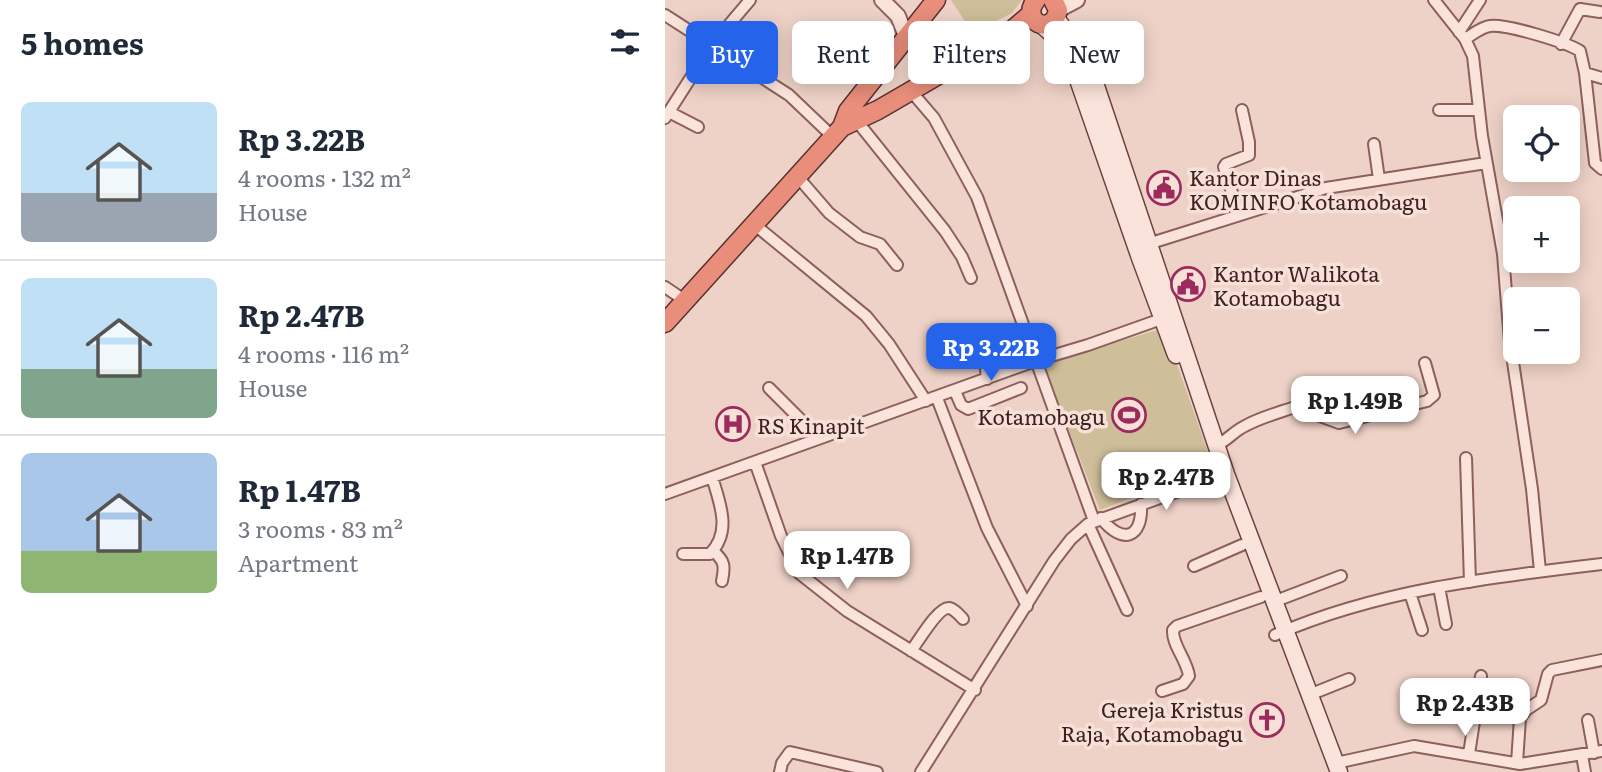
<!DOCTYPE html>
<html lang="en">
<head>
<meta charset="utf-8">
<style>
	:root { --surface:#fff; --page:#f6f6f7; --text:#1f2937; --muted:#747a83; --line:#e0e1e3; --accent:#2563eb }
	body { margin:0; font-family:Literata,serif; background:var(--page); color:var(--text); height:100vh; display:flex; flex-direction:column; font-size:26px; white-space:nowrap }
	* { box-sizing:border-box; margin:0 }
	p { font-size:23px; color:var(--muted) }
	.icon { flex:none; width:38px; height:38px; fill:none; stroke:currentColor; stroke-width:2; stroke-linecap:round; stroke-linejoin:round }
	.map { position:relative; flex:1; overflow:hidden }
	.side { display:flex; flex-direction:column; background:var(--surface); width:665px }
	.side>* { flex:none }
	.banner { position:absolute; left:21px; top:21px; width:665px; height:63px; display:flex; gap:14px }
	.fabs { position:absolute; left:838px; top:105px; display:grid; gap:14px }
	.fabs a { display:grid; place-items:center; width:77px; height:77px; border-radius:10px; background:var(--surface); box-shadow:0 4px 18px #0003; font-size:35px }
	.price { position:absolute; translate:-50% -60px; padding:0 16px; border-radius:14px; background:#fff; color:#222; font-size:23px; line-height:46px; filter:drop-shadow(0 2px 4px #0008) }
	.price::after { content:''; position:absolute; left:50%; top:42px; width:21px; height:16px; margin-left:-10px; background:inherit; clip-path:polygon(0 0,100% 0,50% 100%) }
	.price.active { background:var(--accent); color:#fff }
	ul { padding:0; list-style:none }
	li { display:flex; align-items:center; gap:21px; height:175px; padding:0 21px }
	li+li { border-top:2px solid var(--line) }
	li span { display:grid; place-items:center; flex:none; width:196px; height:140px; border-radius:10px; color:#555 }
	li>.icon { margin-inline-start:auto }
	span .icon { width:84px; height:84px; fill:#fffc; stroke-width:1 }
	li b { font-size:30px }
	h2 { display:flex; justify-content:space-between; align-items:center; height:84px; padding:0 21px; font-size:30px }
	.pill { padding:0 24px; border-radius:10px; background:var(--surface); box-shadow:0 4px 18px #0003; font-size:24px; line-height:63px }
	.pill.active { background:var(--accent); color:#fff }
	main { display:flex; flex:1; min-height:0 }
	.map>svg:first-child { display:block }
	.park { fill:#cebe9a }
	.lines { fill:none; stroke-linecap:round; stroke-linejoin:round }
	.minor-casing { stroke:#8c605c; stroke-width:14 }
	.tertiary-casing { stroke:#8c605c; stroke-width:18 }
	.secondary-casing { stroke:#6e423f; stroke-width:19 }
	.trunk-casing { stroke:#5a3130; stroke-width:21 }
	.minor { stroke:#fae3db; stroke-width:10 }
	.tertiary { stroke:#fae3db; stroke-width:14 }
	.secondary { stroke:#fae3db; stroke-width:16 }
	.trunk { stroke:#e88e7b; stroke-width:18 }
	.labels { text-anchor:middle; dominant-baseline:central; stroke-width:7; stroke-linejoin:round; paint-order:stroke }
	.poi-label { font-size:21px; fill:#3c2120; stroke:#f7e0d7; text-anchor:start }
</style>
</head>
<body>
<main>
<section class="side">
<h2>5 homes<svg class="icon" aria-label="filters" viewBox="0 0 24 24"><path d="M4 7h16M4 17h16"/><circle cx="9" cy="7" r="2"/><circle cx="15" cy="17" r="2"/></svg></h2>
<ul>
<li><span style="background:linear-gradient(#bfe0f5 65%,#9aa5b1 0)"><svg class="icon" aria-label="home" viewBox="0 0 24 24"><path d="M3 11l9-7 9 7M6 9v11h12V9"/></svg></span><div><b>Rp 3.22B</b><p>4 rooms · 132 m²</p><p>House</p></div></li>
<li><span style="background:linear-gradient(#bfe0f5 65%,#7fa58c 0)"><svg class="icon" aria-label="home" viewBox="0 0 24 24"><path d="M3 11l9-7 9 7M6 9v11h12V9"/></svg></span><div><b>Rp 2.47B</b><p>4 rooms · 116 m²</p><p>House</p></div></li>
<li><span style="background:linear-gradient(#a9c7e8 70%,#8fb573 0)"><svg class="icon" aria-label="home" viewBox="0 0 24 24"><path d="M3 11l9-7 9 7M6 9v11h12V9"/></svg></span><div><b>Rp 1.47B</b><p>3 rooms · 83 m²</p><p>Apartment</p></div></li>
</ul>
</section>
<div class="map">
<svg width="937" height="772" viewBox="0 0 937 772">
	<rect width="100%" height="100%" fill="#efd2c7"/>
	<!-- park -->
	<path class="park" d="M 286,0 L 357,0 L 347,13 L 308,33 Z
		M 499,328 L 548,466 L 435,510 L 378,364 Z"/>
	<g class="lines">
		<!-- minor casing -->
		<g class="minor-casing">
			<path id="minor" d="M 769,0 L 800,39 L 808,56 L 817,136 L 838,254 L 845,342 L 867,489 L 875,571
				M 0,15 L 124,95 L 167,136
				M 794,32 L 815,0
				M 800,39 C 807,35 816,27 825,26 C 842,24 901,42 915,51 L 920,73 L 930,163 L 937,169
				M 896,44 L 915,9 L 935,12
				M 920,73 L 937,78
				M 245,90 L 269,118 L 312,197 L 429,521
				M 774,110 L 814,110
				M 4,112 L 33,127
				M 0,118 L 46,46 L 85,0
				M 191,120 L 280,231 L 297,257 L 306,278
				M 709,144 L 714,179
				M 132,176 L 164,213 L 195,237 L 215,244 L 232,265
				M 574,215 L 559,167 L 561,164 L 584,155 L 584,142 L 577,110
				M 90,225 L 201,316 L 224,344 L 261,401
				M 483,244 L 661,188 L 821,163
				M 0,287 L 19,300
				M 322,379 L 320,359 C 326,351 339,346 349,349 L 359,365
				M 104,388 L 154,438
				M 290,391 L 296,405 L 303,409 L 356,388
				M 272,398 L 322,528 L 362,606
				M 552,445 C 563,440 569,431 580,426 C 596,417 616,412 633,406 L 642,404 L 652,415 L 674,423 L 762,401 L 769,395 L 760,363
				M 801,458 L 805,582
				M 90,462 L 116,536 L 134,573 L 182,611 L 310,690
				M 0,494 L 373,360 L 423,345 L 502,317
				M 436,518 C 457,545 478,539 476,504
				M 423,524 L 462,610
				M 48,551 C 60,561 60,566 57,581
				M 18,554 L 45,554 C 67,531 55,504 47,477
				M 529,566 L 577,545
				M 774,587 L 781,624
				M 745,593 L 757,630
				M 608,602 L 676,576
				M 610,635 C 713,590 827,577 937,564
				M 246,651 C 253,642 273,607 284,608 C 290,609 294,615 298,619
				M 497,691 L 518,684 L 524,676 C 522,660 507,645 508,630 L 512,626 L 596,597
				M 644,695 L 684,679
				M 923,720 L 929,753
				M 804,754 L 816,676
				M 917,755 L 920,772
				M 671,763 L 749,746 L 855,764 L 937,751
				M 852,763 L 855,718 L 861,710 L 876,700 L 883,674 L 887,670 L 937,660
				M 115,772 L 117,763 L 125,752 L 212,772
				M 256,772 L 389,561 L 406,539 L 423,524 L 561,474"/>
		</g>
		<!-- tertiary casing -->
		<g class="tertiary-casing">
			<path id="tertiary" d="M 217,0 L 233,16 L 241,36
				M 393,10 L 412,0"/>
		</g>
		<!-- secondary casing -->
		<g class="secondary-casing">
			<path id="secondary" d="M 391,18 L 423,62 L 561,474 L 674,772
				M 377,25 L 402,48 L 475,258 L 511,355"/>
		</g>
		<!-- trunk casing -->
		<g class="trunk-casing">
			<path id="trunk" d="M 371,0 C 354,21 388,38 393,10 L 388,0
				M 177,127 L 213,110 L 339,37 L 366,14
				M 0,323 L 177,127 L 183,111 L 271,0"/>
		</g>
		<!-- minor -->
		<use href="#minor" class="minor"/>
		<!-- tertiary -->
		<use href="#tertiary" class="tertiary"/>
		<!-- secondary -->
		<use href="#secondary" class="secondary"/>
		<!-- trunk -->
		<use href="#trunk" class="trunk"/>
	</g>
	<!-- icons -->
	<defs>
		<g id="civic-ring" transform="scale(1.75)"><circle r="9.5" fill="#f7e0d7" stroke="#9c2a5d" stroke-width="1.5"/><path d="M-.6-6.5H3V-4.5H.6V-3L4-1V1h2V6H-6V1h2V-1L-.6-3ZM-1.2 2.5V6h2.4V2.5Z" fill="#9c2a5d"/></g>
		<g id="stadium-ring" transform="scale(1.75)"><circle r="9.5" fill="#f7e0d7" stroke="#9c2a5d" stroke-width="1.5"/><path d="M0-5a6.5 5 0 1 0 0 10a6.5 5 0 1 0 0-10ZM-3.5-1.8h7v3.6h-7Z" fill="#9c2a5d"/></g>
		<g id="hospital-ring" transform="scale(1.75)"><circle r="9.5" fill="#f7e0d7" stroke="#9c2a5d" stroke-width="1.5"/><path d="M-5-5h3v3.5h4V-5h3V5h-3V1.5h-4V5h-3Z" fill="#9c2a5d"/></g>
		<g id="church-ring" transform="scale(1.75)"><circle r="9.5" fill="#f7e0d7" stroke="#9c2a5d" stroke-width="1.5"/><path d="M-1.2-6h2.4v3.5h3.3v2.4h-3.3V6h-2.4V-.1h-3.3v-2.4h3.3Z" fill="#9c2a5d"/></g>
	</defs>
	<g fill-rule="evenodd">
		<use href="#civic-ring" x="499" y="188"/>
		<use href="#civic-ring" x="523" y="284"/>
		<use href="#stadium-ring" x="464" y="415"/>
		<use href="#hospital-ring" x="68" y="424"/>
		<use href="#church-ring" x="602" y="720"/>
	</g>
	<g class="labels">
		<!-- poi labels -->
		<g class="poi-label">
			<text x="524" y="176">Kantor Dinas<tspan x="524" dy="24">KOMINFO Kotamobagu</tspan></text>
			<text x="548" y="272">Kantor Walikota<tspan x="548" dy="24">Kotamobagu</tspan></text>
			<text x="440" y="415" text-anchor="end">Kotamobagu</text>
			<text x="92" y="424">RS Kinapit</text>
			<text x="578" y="708" text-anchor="end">Gereja Kristus<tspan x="578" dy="24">Raja, Kotamobagu</tspan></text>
		</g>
	</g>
</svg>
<div class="fabs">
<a><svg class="icon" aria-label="locate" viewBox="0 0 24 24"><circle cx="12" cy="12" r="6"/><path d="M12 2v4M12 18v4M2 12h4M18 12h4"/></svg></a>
<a>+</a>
<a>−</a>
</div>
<b class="price active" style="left:326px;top:383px">Rp 3.22B</b>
<b class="price" style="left:690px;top:436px">Rp 1.49B</b>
<b class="price" style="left:501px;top:512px">Rp 2.47B</b>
<b class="price" style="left:182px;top:591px">Rp 1.47B</b>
<b class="price" style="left:800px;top:738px">Rp 2.43B</b>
<div class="banner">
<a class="pill active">Buy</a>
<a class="pill">Rent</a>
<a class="pill">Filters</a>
<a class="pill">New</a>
</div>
</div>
</main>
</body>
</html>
